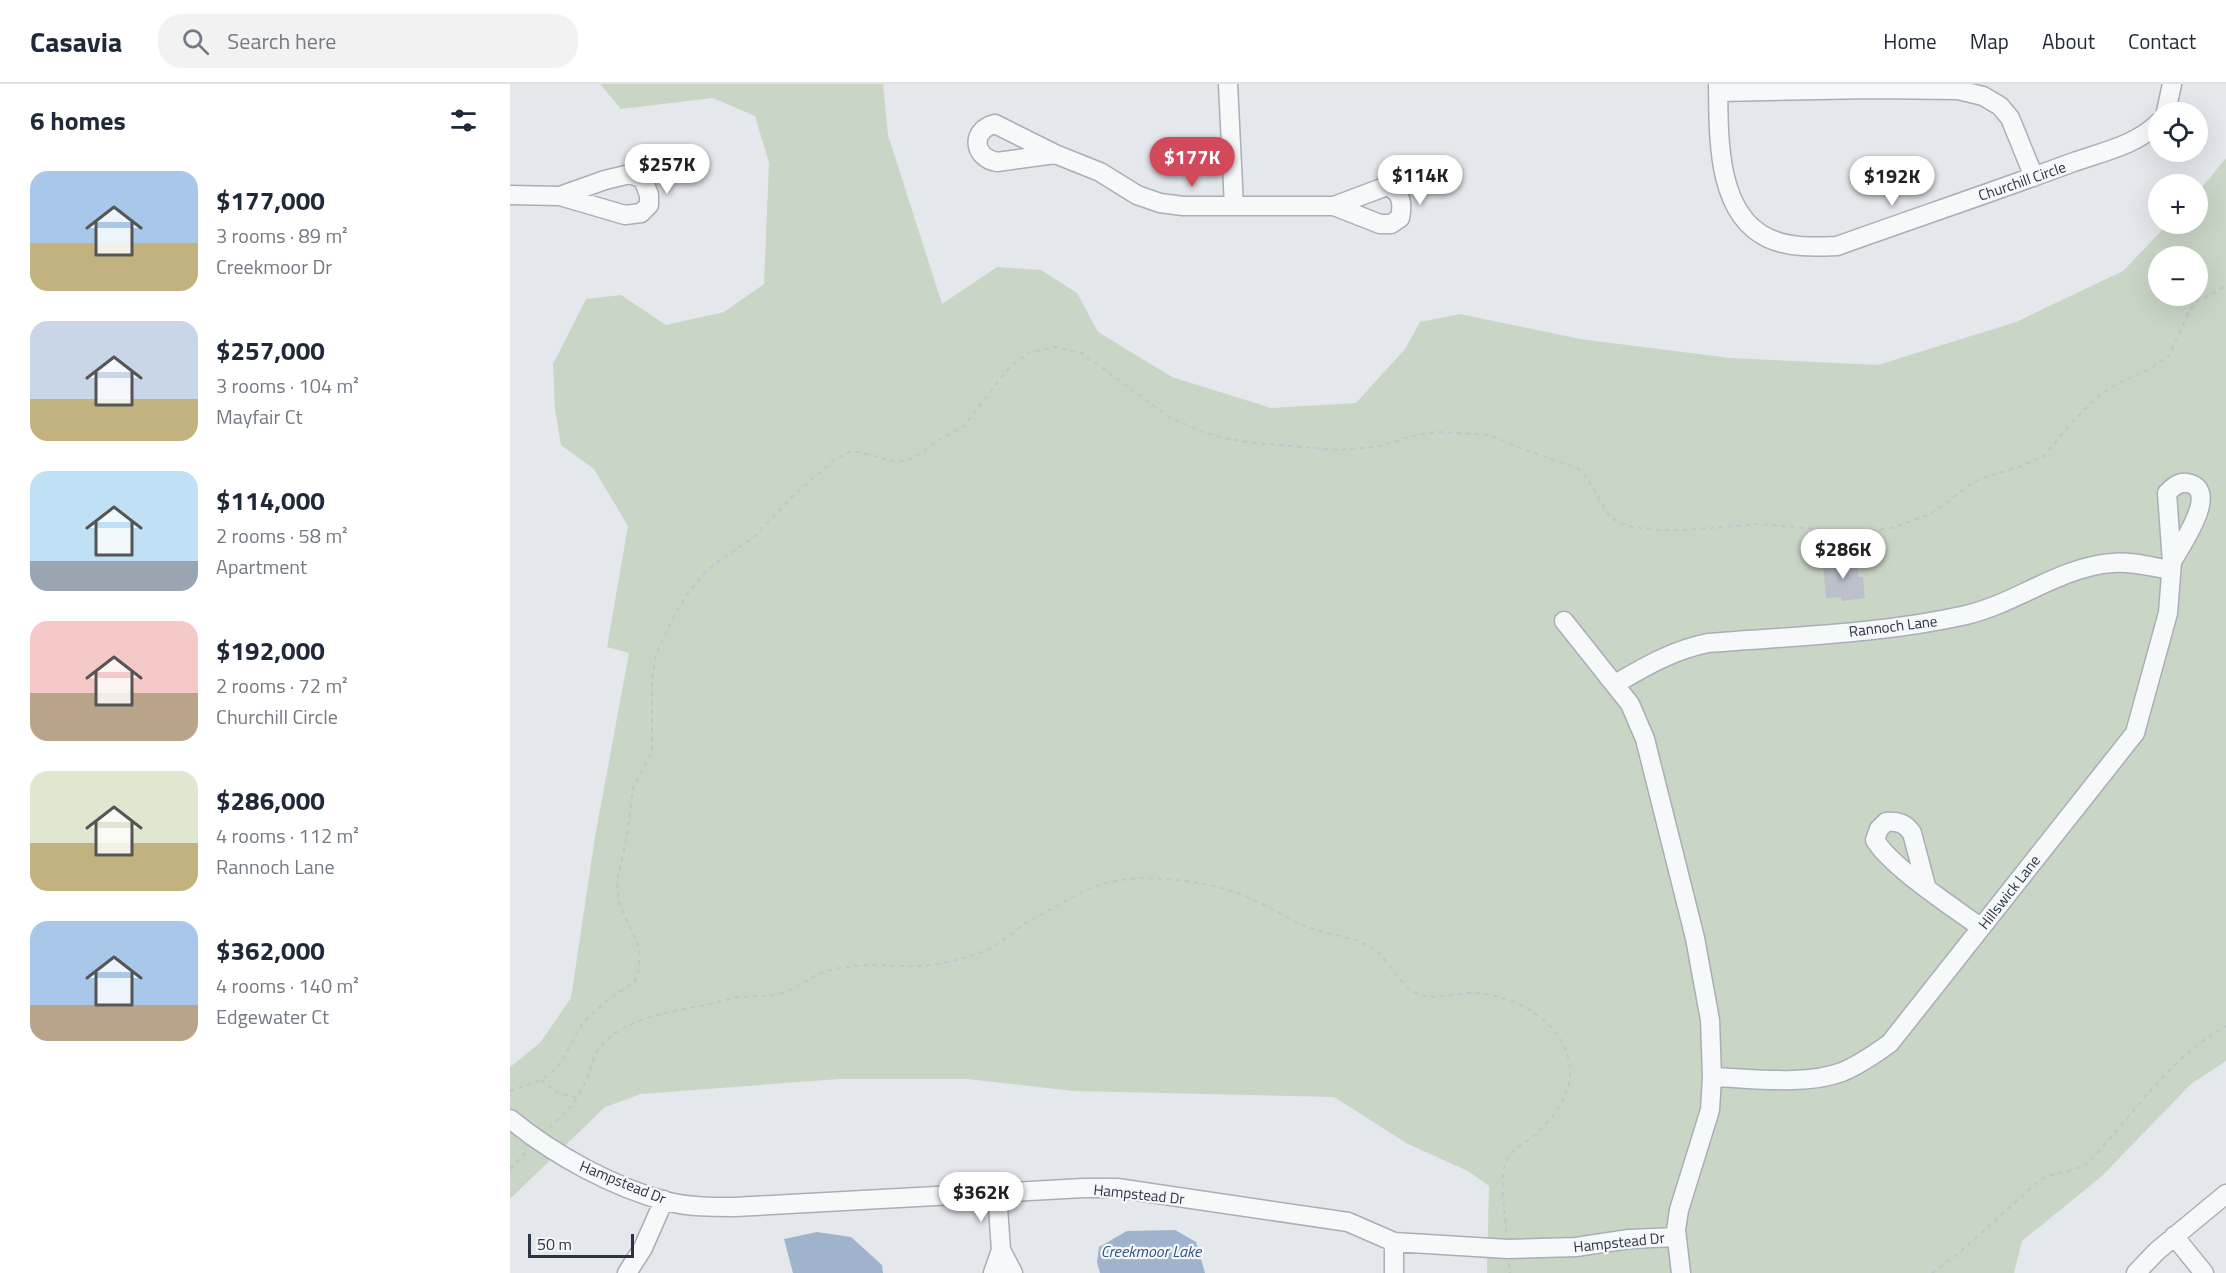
<!DOCTYPE html>
<html lang="en">
<head>
<meta charset="utf-8">
<style>
	:root { --surface:#fff; --page:#f2f2f3; --text:#1f2937; --muted:#747a83; --line:#e0e1e3; --accent:#d1495b }
	body { margin:0; font-family:"Titillium Web",sans-serif; background:var(--page); color:var(--text); height:100vh; display:flex; flex-direction:column; font-size:22px; white-space:nowrap }
	* { box-sizing:border-box; margin:0 }
	p { font-size:20px; color:var(--muted) }
	.icon { flex:none; width:33px; height:33px; fill:none; stroke:currentColor; stroke-width:2; stroke-linecap:round; stroke-linejoin:round }
	.map { position:relative; flex:1; overflow:hidden }
	.side { display:flex; flex-direction:column; background:var(--surface); width:510px }
	.side>* { flex:none }
	.buttons { position:absolute; left:1638px; top:18px; display:grid; gap:12px }
	.buttons a { display:grid; place-items:center; width:60px; height:60px; border-radius:50%; background:var(--surface); box-shadow:0 6px 24px #0002; font-size:30px }
	.scale { position:absolute; left:18px; bottom:15px; width:106px; box-sizing:border-box; padding-left:6px; border:3px solid #2b3445; border-top:0; font-size:16px; line-height:21px; white-space:nowrap; color:#2b3445; -webkit-text-stroke:4px #f4f6f9; paint-order:stroke }
	.price { position:absolute; translate:-50% -51px; padding:0 14px; border-radius:21px; background:#fff; color:#222; font-size:20px; line-height:39px; filter:drop-shadow(0 2px 3px #0008) }
	.price::after { content:''; position:absolute; left:50%; top:36px; width:18px; height:14px; margin-left:-9px; background:inherit; clip-path:polygon(0 0,100% 0,50% 100%) }
	.price.current { background:var(--accent); color:#fff }
	ul { padding:0; list-style:none }
	li { display:flex; align-items:center; gap:18px; height:150px; padding:0 30px }
	li span { display:grid; place-items:center; flex:none; width:168px; height:120px; border-radius:18px; color:#555 }
	li>.icon { margin-inline-start:auto }
	span .icon { width:72px; height:72px; fill:#fffc; stroke-width:1 }
	li b { font-size:26px }
	h2 { display:flex; justify-content:space-between; align-items:center; height:72px; padding:0 30px; font-size:26px }
	header { display:flex; align-items:center; gap:36px; box-sizing:border-box; height:84px; padding:0 30px; background:var(--surface); border-bottom:2px solid var(--line) }
	header strong { font-size:28px }
	nav { display:flex; gap:33px; margin-inline-start:auto; font-size:21px }
	.search { width:420px; height:54px; background:var(--page); display:flex; align-items:center; gap:15px; box-sizing:border-box; padding:0 21px; border-radius:24px; color:var(--muted); font-size:22px }
	main { display:flex; flex:1; min-height:0 }
	.map>svg:first-child { display:block }
	.green { fill:#c9d6c5; fill-rule:evenodd }
	.water { fill:#9fb4cc }
	.building { fill:#bbc0ca }
	.lines { fill:none; stroke-linecap:round; stroke-linejoin:round }
	.minor-casing { stroke:#a9aeb7; stroke-width:21 }
	.path { stroke:#c2c5cb; stroke-width:2; stroke-dasharray:4.5 4.5; stroke-linecap:butt }
	.minor { stroke:#f7f8fa; stroke-width:18 }
	.labels { text-anchor:middle; dominant-baseline:central; stroke-width:4.5; stroke-linejoin:round; paint-order:stroke }
	.street-label { font-size:15px; fill:#2b3445; stroke:#f4f6f9 }
	.water-label { font-size:16px; font-style:italic; fill:#34527a; stroke:#f4f6f9 }
</style>
</head>
<body>
<header>
<strong>Casavia</strong>
<div class="search"><svg class="icon" aria-label="search" viewBox="0 0 24 24"><circle cx="10" cy="10" r="6"/><path d="M15 15l6 6"/></svg>Search here</div>
<nav><a>Home</a><a>Map</a><a>About</a><a>Contact</a></nav>
</header>
<main>
<section class="side">
<h2>6 homes<svg class="icon" aria-label="filters" viewBox="0 0 24 24"><path d="M4 7h16M4 17h16"/><circle cx="9" cy="7" r="2"/><circle cx="15" cy="17" r="2"/></svg></h2>
<ul>
<li><span style="background:linear-gradient(#a9c7e8 60%,#c2b280 0)"><svg class="icon" aria-label="home" viewBox="0 0 24 24"><path d="M3 11l9-7 9 7M6 9v11h12V9"/></svg></span><div><b>$177,000</b><p>3 rooms · 89 m²</p><p>Creekmoor Dr</p></div></li>
<li><span style="background:linear-gradient(#c9d6e8 65%,#c2b280 0)"><svg class="icon" aria-label="home" viewBox="0 0 24 24"><path d="M3 11l9-7 9 7M6 9v11h12V9"/></svg></span><div><b>$257,000</b><p>3 rooms · 104 m²</p><p>Mayfair Ct</p></div></li>
<li><span style="background:linear-gradient(#bfe0f5 75%,#9aa5b1 0)"><svg class="icon" aria-label="home" viewBox="0 0 24 24"><path d="M3 11l9-7 9 7M6 9v11h12V9"/></svg></span><div><b>$114,000</b><p>2 rooms · 58 m²</p><p>Apartment</p></div></li>
<li><span style="background:linear-gradient(#f6c9c9 60%,#b9a48a 0)"><svg class="icon" aria-label="home" viewBox="0 0 24 24"><path d="M3 11l9-7 9 7M6 9v11h12V9"/></svg></span><div><b>$192,000</b><p>2 rooms · 72 m²</p><p>Churchill Circle</p></div></li>
<li><span style="background:linear-gradient(#dfe7d0 60%,#c2b280 0)"><svg class="icon" aria-label="home" viewBox="0 0 24 24"><path d="M3 11l9-7 9 7M6 9v11h12V9"/></svg></span><div><b>$286,000</b><p>4 rooms · 112 m²</p><p>Rannoch Lane</p></div></li>
<li><span style="background:linear-gradient(#a9c7e8 70%,#b9a48a 0)"><svg class="icon" aria-label="home" viewBox="0 0 24 24"><path d="M3 11l9-7 9 7M6 9v11h12V9"/></svg></span><div><b>$362,000</b><p>4 rooms · 140 m²</p><p>Edgewater Ct</p></div></li>
</ul>
</section>
<div class="map">
<svg width="1716" height="1189" viewBox="0 0 1716 1189">
	<rect width="100%" height="100%" fill="#e4e7ec"/>
	<!-- green -->
	<path class="green" d="M 90,0 L 373,0 L 378,51 L 432,220 L 487,183 L 531,186 L 567,209 L 588,248 L 662,293 L 761,324 L 846,319 L 895,265 L 910,238 L 950,230 L 1070,255 L 1220,274 L 1368,281 L 1506,238 L 1613,187 L 1658,140 L 1688,140 L 1688,108 L 1716,74 L 1716,977 L 1681,1000 L 1592,1092 L 1512,1157 L 1504,1189 L 977,1189 L 979,1102 L 958,1087 L 898,1060 L 824,1013 L 564,1007 L 457,995 L 329,995 L 131,1010 L 95,1023 L 0,1115 L 0,983 L 30,959 L 61,914 L 85,753 L 119,569 L 97,563 L 118,442 L 84,385 L 51,361 L 45,325 L 43,280 L 76,215 L 111,211 L 156,241 L 214,228 L 254,200 L 259,79 L 245,32 L 203,14 L 111,25 ZM 1648,172 L 1688,172 L 1688,212 L 1648,212 Z"/>
	<!-- water -->
	<path class="water" d="M 665,1146 L 686,1158 L 695,1189 L 590,1189 L 587,1178 L 589,1163 L 617,1147 Z
		M 307,1148 L 341,1153 L 372,1181 L 373,1189 L 283,1189 L 274,1155 Z"/>
	<!-- building -->
	<path class="building" d="M 1336,473 L 1336,478 L 1346,477 L 1349,493 L 1353,493 L 1355,514 L 1332,517 L 1331,513 L 1316,514 L 1313,480 L 1321,480 L 1321,474 Z"/>
	<g class="lines">
		<!-- minor casing -->
		<g class="minor-casing">
			<path id="minor" d="M 718,0 L 724,122
				M 1208,0 C 1209,49 1205,129 1258,154 C 1279,164 1304,163 1327,162 C 1405,134 1483,108 1561,79 C 1589,69 1627,61 1648,39
				M 1208,8 L 1362,5 L 1448,6 L 1473,12 L 1490,22 L 1500,34 L 1524,93
				M 1656,28 L 1662,0
				M 545,70 L 487,78 C 463,74 460,46 485,40 L 545,70 L 590,88 L 627,111 L 650,119 L 673,122 L 824,122 L 877,102 C 892,108 893,120 890,134 L 881,140 L 870,140 L 824,122
				M 0,111 L 50,112 L 115,131 L 131,129 L 139,121 L 139,111 L 133,95 L 120,90 L 95,96 L 50,112
				M 1054,537 L 1120,620 L 1135,655 L 1185,854 L 1200,936 L 1202,993 L 1200,1026 L 1169,1126 L 1166,1146 L 1171,1189
				M 1105,600 C 1136,582 1163,566 1198,559 C 1284,552 1372,550 1456,531 C 1507,519 1550,483 1602,479 C 1622,477 1642,483 1661,486
				M 1416,802 L 1402,749 C 1395,739 1388,737 1376,738 L 1369,745 L 1365,756 C 1381,783 1443,823 1470,843
				M 1202,993 C 1241,994 1295,1002 1332,988 C 1349,981 1365,970 1380,959 L 1625,649 L 1658,529 L 1662,478 L 1657,409 C 1663,403 1668,398 1677,399 C 1712,405 1670,462 1662,478
				M 0,1035 C 44,1071 104,1104 159,1118 C 181,1123 202,1123 224,1123 L 573,1104 L 607,1104 L 838,1138 L 884,1158 L 998,1165 L 1066,1163 L 1119,1155 L 1167,1153
				M 487,1109 L 491,1166 L 503,1189
				M 1664,1152 L 1694,1189
				M 884,1158 L 884,1189
				M 117,1189 L 133,1164 L 154,1116
				M 483,1189 L 491,1166
				M 1626,1189 L 1647,1167 L 1716,1110"/>
		</g>
		<!-- path -->
		<path class="path" d="M 31,996 L 48,1009 L 67,1014
			M 0,1007 L 31,996 L 43,987 L 51,978 L 72,940 L 95,918 L 124,898 L 128,890 L 130,872 L 128,861 L 109,819 L 107,798 L 117,752 L 123,704 L 142,668 L 142,595 L 146,570 L 166,528 L 180,506 L 199,484 L 244,453 L 282,413 L 324,376 L 340,368 L 348,368 L 383,377 L 394,377 L 405,373 L 429,356 L 454,342 L 490,295 L 502,281 L 520,268 L 545,263 L 572,269 L 659,333 L 693,348 L 714,354 L 744,359 L 828,366 L 866,363 L 910,350 L 929,348 L 979,351 L 1013,365 L 1067,384 L 1076,392 L 1098,430 L 1107,438 L 1123,443 L 1151,446 L 1177,446 L 1250,440 L 1334,447 L 1366,446 L 1382,444 L 1416,432 L 1432,422 L 1458,402 L 1472,394 L 1509,383 L 1534,372 L 1564,336 L 1590,311 L 1608,299 L 1640,285 L 1659,272 L 1679,227 L 1686,218 L 1716,202
			M 39,1044 C 49,1035 59,1025 67,1014 C 89,978 75,962 122,940 C 146,929 170,926 195,921 C 206,919 217,915 228,913 C 242,912 256,913 269,910 C 283,906 294,898 306,891 C 319,885 332,884 346,882 C 367,879 387,883 408,882 C 429,881 455,875 475,867 C 490,861 501,849 514,840 C 526,833 538,827 550,820 C 562,814 574,806 587,802 C 619,790 656,794 689,799 C 712,803 733,810 754,821 C 768,828 782,837 797,843 C 818,851 843,852 862,864 C 881,876 889,904 911,911 C 927,916 948,908 965,909 C 1001,911 1039,930 1055,964 C 1070,998 1049,1031 1022,1053 C 1013,1061 1003,1064 997,1076 C 988,1093 996,1129 996,1150
			M 0,1085 L 16,1068
			M 999,1179 L 1000,1189
			M 1422,1189 L 1450,1168 L 1530,1096 C 1545,1087 1563,1089 1578,1079 C 1624,1031 1656,976 1716,942"/>
		<!-- minor -->
		<use href="#minor" class="minor"/>
	</g>
	<g class="labels">
		<!-- street labels -->
		<g class="street-label">
			<text transform="translate(1512 97) rotate(-19)">Churchill Circle</text>
			<text transform="translate(1383 542) rotate(-7)">Rannoch Lane</text>
			<text transform="translate(1499 808) rotate(-52)">Hillswick Lane</text>
			<text transform="translate(113 1098) rotate(22)">Hampstead Dr</text>
			<text transform="translate(629 1110) rotate(6)">Hampstead Dr</text>
			<text transform="translate(1109 1158) rotate(-6)">Hampstead Dr</text>
		</g>
		<!-- water labels -->
		<g class="water-label">
			<text x="641" y="1167">Creekmoor Lake</text>
		</g>
	</g>
</svg>
<div class="buttons">
<a><svg class="icon" aria-label="locate" viewBox="0 0 24 24"><circle cx="12" cy="12" r="6"/><path d="M12 2v4M12 18v4M2 12h4M18 12h4"/></svg></a>
<a>+</a>
<a>−</a>
</div>
<div class="scale">50 m</div>
<b class="price current" style="left:682px;top:104px">$177K</b>
<b class="price" style="left:157px;top:111px">$257K</b>
<b class="price" style="left:910px;top:122px">$114K</b>
<b class="price" style="left:1382px;top:123px">$192K</b>
<b class="price" style="left:1333px;top:496px">$286K</b>
<b class="price" style="left:471px;top:1139px">$362K</b>
</div>
</main>
</body>
</html>
